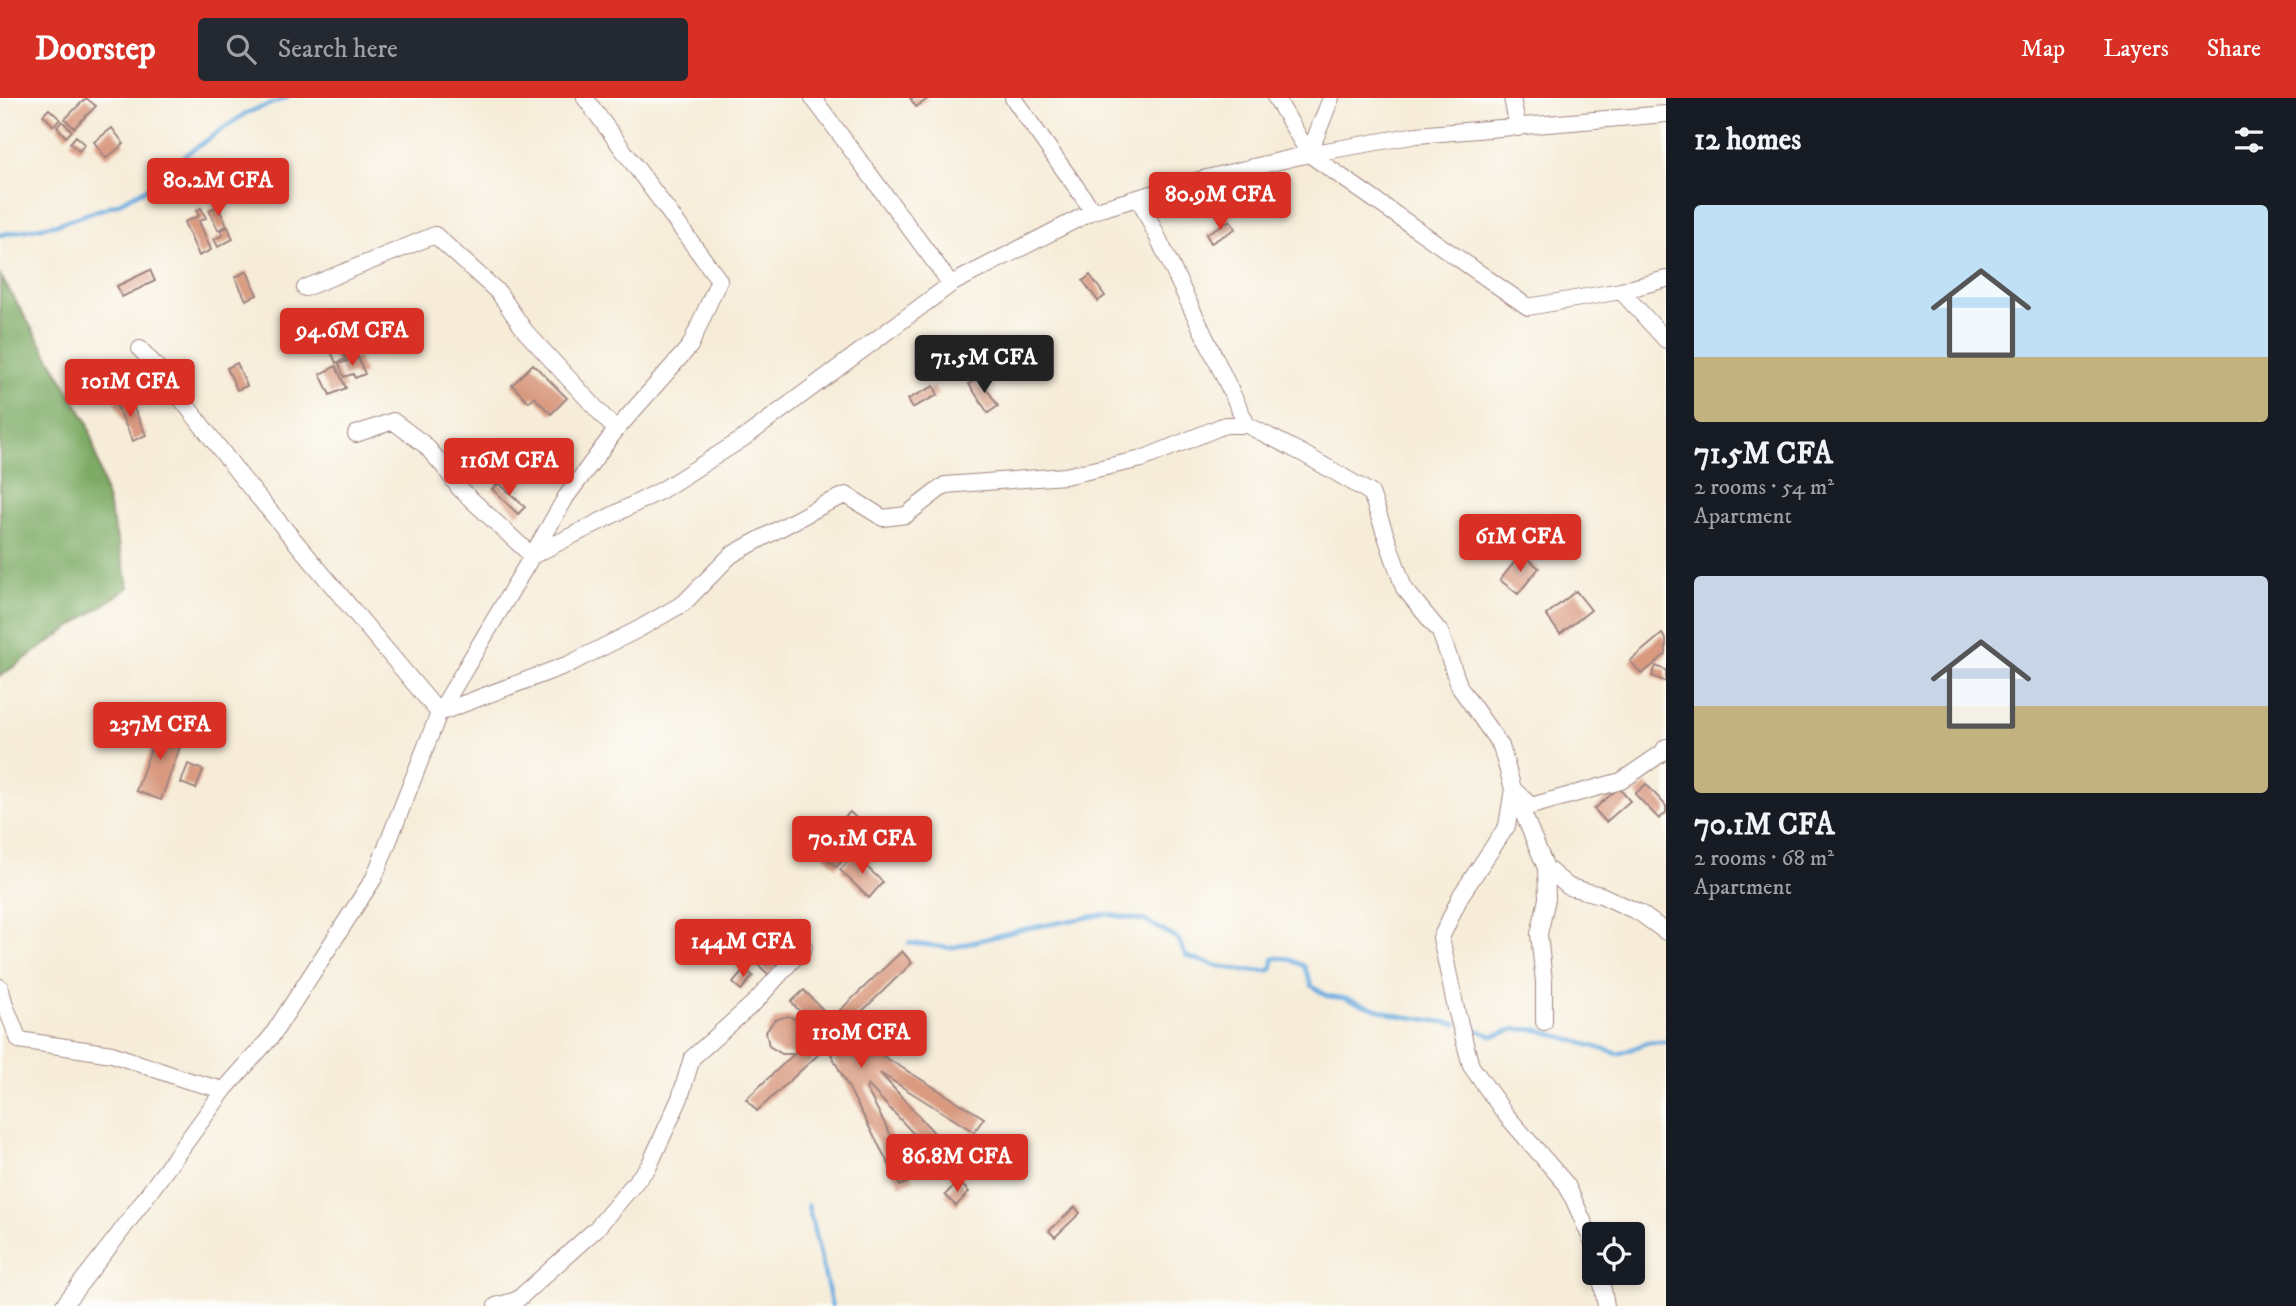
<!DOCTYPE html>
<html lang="en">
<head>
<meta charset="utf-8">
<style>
	:root { --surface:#171b24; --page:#242831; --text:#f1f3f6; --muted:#9ea1a6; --accent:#d93025 }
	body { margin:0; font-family:"IM FELL DW Pica",serif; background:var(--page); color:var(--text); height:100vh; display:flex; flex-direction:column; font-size:26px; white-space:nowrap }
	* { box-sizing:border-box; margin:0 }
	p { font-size:23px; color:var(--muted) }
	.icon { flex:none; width:38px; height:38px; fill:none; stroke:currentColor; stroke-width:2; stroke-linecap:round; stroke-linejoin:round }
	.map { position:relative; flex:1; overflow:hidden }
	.drawer { display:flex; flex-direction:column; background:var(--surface); width:630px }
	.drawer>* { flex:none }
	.buttons { position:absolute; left:1582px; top:1124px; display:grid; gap:14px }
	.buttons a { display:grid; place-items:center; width:63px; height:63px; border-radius:7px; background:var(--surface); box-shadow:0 4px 10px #0003; font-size:35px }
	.price { position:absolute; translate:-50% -60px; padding:0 16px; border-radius:7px; background:var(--accent); color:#fff; font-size:23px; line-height:46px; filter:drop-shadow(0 2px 4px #0008) }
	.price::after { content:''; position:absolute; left:50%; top:42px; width:21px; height:16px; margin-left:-10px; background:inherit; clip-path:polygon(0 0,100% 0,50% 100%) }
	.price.selected { background:#222; color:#fff }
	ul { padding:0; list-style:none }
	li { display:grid; align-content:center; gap:14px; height:371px; padding:0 28px }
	li span { display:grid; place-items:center; height:217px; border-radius:7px; color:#555 }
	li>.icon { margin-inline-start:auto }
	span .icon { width:126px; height:126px; fill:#fffc; stroke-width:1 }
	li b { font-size:30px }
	h2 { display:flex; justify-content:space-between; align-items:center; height:84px; padding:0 28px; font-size:30px }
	header { display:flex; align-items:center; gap:42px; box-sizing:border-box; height:98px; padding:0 35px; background:var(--accent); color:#fff }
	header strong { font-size:33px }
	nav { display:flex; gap:38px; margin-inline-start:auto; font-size:24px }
	.search { width:490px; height:63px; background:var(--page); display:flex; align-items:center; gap:18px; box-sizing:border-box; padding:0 24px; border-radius:7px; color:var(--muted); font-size:26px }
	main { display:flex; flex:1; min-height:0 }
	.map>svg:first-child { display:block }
	.forest { fill:#7dab65; stroke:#646548; stroke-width:2 }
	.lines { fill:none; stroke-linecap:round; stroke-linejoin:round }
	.stream { stroke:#6cacdf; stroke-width:4.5 }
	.building { fill:#d99a80 }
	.street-casing { stroke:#a08682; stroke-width:18 }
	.street { stroke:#fff; stroke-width:16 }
</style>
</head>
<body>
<header>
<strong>Doorstep</strong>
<div class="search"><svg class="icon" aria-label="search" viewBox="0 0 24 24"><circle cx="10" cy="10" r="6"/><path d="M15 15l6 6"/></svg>Search here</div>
<nav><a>Map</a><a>Layers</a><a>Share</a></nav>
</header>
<main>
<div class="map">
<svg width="1666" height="1208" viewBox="0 0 1666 1208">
	<rect width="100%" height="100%" fill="#fdfcf7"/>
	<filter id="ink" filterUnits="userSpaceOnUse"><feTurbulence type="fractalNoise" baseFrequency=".0143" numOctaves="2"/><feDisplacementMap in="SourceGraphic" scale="14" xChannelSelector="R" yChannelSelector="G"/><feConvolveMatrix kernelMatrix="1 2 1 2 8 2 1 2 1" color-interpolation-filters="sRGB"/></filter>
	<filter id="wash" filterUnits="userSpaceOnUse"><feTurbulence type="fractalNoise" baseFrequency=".00686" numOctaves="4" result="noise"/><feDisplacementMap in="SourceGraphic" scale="28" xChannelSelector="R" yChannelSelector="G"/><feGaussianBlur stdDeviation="1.57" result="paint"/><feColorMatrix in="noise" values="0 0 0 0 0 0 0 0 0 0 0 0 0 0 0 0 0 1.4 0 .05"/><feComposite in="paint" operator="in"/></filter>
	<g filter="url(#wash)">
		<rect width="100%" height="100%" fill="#f6ecd8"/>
		<!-- forest -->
		<path class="forest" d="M 0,177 L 88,325 L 129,489 L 0,578 Z"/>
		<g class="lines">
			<!-- stream -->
			<path class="stream" d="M 0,137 L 57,126 L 117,106 L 163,82 L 184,58 L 246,15 L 287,0
				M 909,845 L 951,850 L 1024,831 L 1106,816 L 1146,823 L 1178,841 L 1186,858 C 1214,868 1241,875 1271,872 L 1274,860 L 1287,860 L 1304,868 L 1312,888 L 1327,898 L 1343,900 L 1395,917 L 1457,926
				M 1466,928 L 1493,938 L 1515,931 L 1539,932 L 1619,956 L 1649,944 L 1666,944
				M 808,1107 L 832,1208"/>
		</g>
		<g id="blocks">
			<!-- building -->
			<path class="building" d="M 86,0 L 96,8 L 74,30 L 65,21 Z
				M 910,0 L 929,0 L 916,9 Z
				M 49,11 L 60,21 L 54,28 L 43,17 Z
				M 62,23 L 72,33 L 66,39 L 57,29 Z
				M 112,30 L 124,46 L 106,60 L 94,44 Z
				M 76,38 L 85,46 L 79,53 L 70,45 Z
				M 1251,95 L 1255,105 L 1226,118 L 1222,108 Z
				M 218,108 L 227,128 L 218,132 L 209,112 Z
				M 201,110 L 206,120 L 199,123 L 211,152 L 199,158 L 184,124 L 199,118 L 196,113 Z
				M 1230,122 L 1235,131 L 1211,145 L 1206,136 Z
				M 228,129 L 233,141 L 218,149 L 214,141 L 223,137 L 221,132 Z
				M 150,172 L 155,183 L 122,199 L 117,188 Z
				M 247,173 L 257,197 L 246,202 L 235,179 Z
				M 1090,177 L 1105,198 L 1098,203 L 1083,183 Z
				M 347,230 L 351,240 L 339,245 L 346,261 L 336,265 L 325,240 Z
				M 1046,248 L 1052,261 L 1028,272 L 1022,259 Z
				M 358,259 L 365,276 L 355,280 L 353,276 L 344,279 L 339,266 Z
				M 237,265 L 247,288 L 237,292 L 227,270 Z
				M 533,266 L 567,300 L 551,316 L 534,299 L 529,304 L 512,287 Z
				M 336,268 L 346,290 L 330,297 L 320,276 Z
				M 979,279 L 998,308 L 988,315 L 969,286 Z
				M 934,288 L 938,297 L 912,310 L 908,301 Z
				M 128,298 L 146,337 L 133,343 L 115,304 Z
				M 499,385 L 525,409 L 518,416 L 492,391 Z
				M 1521,456 L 1539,470 L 1518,496 L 1500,482 Z
				M 1576,493 L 1591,512 L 1560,536 L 1546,517 Z
				M 1662,536 L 1666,541 L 1666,556 L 1642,576 L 1630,563 Z
				M 1656,568 L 1666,572 L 1666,584 L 1652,578 Z
				M 160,626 L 185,635 L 161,702 L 136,693 Z
				M 188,666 L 203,672 L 196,691 L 181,685 Z
				M 1646,686 L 1666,708 L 1666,715 L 1659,721 L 1635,696 Z
				M 1619,690 L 1630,703 L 1606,724 L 1594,711 Z
				M 850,714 L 871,735 L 836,769 L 815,748 Z
				M 854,757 L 883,784 L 869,800 L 840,772 Z
				M 762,852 L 778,866 L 769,877 L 753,862 Z
				M 902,853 L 912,865 L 851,924 L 852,939 L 984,1020 L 974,1034 L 880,975 L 955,1058 L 944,1068 L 868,987 L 866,990 L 914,1081 L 900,1088 L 831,956 L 843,952 L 846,949 L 837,954 L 822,953 L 757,1013 L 746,1001 L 794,956 L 782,956 L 769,948 L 766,934 L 774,922 L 788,918 L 795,921 L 802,930 L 816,931 L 791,904 L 804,892 L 828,917 L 834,918 Z
				M 745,871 L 753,878 L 741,892 L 733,885 Z
				M 958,1083 L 969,1094 L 956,1108 L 945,1097 Z
				M 1075,1109 L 1080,1115 L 1055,1139 L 1049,1133 Z"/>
		</g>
	</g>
	<g filter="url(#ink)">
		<use href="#blocks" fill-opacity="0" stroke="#a08682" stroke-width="2"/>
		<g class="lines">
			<!-- street casing -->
			<g class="street-casing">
				<path id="street" d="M 813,0 L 951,186
					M 1013,0 L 1093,113
					M 1276,0 L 1309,56 L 1528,209 L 1621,193 L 1666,181
					M 1512,0 L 1518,30
					M 1309,56 L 1331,0
					M 1139,100 L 1247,327
					M 305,190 L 435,137 L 499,195 L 525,233 L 616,332
					M 1621,193 L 1666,242
					M 140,251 L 156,268 L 243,381 L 439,615 L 569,566 L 637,532 L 684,505 L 731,457 L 825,406 L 846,397 L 883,420 L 906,417 L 945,387 L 1065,378 L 1142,361 L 1225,327 L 1247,327 L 1302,355 L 1371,395 L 1404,490 L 1440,534 L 1460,590 L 1501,648 L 1513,691 L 1507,728 L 1461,797 L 1441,840 L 1456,911 L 1471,968 L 1506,1017 L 1567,1087 L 1594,1147
					M 356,336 L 393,323 L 425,347 L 445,370 L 460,391 L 532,458 L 566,399 L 616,332 L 690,248 L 719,182 L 585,0
					M 1546,770 L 1569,789 L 1601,797 L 1640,815 L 1666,834
					M 0,889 L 5,907 L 19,942 L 112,956 L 186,982 L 224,992
					M 1544,924 L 1544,884 L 1539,836 L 1547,801 L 1546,770 L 1513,691 L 1531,708 L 1621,683 L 1662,655 L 1666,649
					M 1600,1174 L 1606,1208
					M 63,1208 L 116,1140 L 224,992 L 271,939 L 374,780 L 439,615 L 532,458 L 662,392 L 744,340 L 951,186 L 1093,113 L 1207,80 L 1309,56 L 1417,37 L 1666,16
					M 496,1208 L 517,1202 L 596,1131 L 649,1068 L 680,1000 L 692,960 L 756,903 L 804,849"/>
			</g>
			<!-- street -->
			<use href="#street" class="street"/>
		</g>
	</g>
</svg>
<div class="buttons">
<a><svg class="icon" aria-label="locate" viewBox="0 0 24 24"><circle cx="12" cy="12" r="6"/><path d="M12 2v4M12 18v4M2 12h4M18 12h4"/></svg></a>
</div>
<b class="price" style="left:218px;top:120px">80.2M CFA</b>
<b class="price" style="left:1220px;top:134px">80.9M CFA</b>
<b class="price" style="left:352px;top:270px">94.6M CFA</b>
<b class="price selected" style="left:984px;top:297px">71.5M CFA</b>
<b class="price" style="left:130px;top:321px">101M CFA</b>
<b class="price" style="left:509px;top:400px">116M CFA</b>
<b class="price" style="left:1520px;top:476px">61M CFA</b>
<b class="price" style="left:160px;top:664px">237M CFA</b>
<b class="price" style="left:862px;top:778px">70.1M CFA</b>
<b class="price" style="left:743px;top:881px">144M CFA</b>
<b class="price" style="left:861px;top:972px">110M CFA</b>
<b class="price" style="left:957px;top:1096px">86.8M CFA</b>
</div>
<section class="drawer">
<h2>12 homes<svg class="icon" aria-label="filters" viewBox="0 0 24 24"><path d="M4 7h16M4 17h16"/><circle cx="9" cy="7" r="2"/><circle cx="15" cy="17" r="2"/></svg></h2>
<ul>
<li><span style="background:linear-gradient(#bfe0f5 70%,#c2b280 0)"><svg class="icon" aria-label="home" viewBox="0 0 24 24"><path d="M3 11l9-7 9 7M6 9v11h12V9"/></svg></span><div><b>71.5M CFA</b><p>2 rooms · 54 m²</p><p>Apartment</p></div></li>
<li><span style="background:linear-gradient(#c9d6e8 60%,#c2b280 0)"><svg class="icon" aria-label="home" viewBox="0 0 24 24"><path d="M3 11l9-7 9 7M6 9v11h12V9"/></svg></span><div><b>70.1M CFA</b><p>2 rooms · 68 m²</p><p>Apartment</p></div></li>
</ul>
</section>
</main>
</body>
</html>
